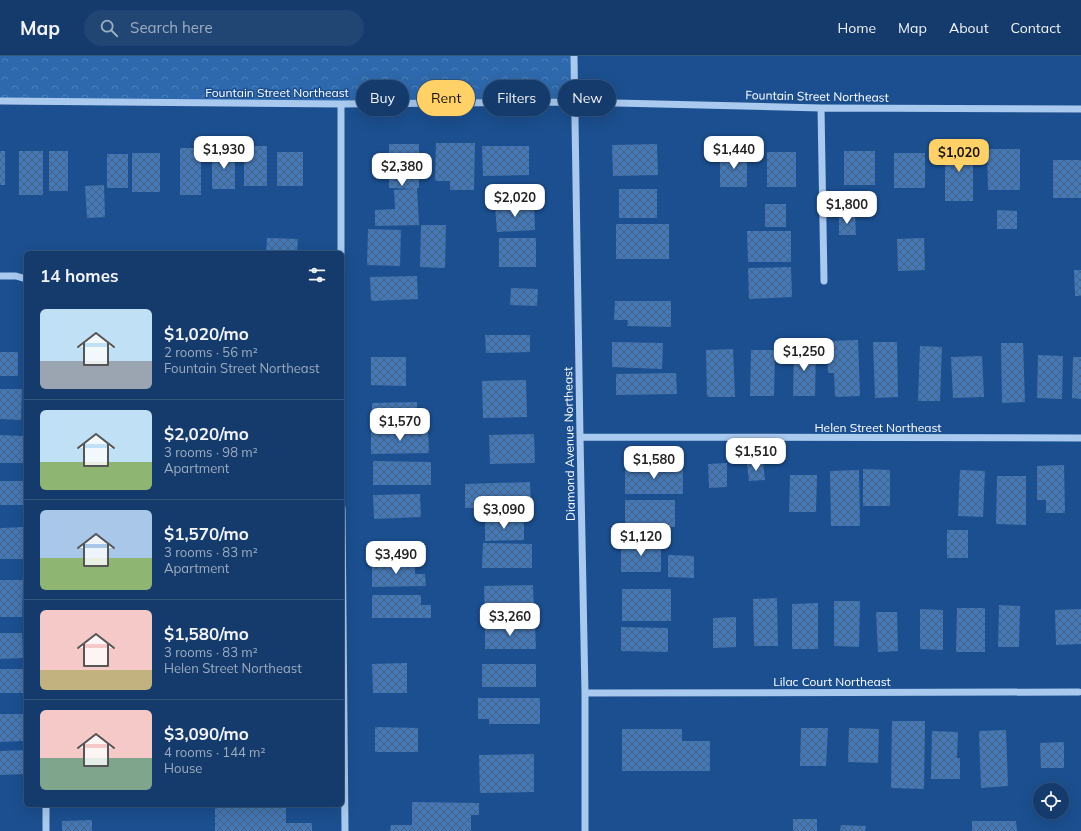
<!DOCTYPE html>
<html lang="en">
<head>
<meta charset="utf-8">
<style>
	:root { --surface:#143b6b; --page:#214673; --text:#f1f3f6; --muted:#9dadc1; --line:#33557e; --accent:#ffd166 }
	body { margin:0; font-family:Mulish,sans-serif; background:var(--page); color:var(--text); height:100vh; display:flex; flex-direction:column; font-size:15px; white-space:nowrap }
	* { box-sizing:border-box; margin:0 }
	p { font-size:13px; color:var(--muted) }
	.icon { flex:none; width:22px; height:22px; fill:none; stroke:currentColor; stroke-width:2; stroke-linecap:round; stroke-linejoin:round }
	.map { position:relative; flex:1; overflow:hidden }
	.details { position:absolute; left:24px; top:195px; width:320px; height:556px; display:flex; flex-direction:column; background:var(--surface); border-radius:6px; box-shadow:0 4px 16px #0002,0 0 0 1px var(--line) }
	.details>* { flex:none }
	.top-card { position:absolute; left:356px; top:24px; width:380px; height:36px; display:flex; gap:8px }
	.controls { position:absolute; left:1033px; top:727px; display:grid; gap:8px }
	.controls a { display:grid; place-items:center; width:36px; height:36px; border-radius:50%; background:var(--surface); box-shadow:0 4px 16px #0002,0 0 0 1px var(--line); font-size:20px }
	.price { position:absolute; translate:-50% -34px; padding:0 9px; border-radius:8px; background:#fff; color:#222; font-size:13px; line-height:26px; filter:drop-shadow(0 1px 2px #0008) }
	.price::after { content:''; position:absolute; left:50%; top:24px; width:12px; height:9px; margin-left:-6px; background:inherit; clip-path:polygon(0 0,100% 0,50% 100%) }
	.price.on { background:var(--accent); color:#111 }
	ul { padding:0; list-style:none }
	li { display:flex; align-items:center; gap:12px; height:100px; padding:0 16px }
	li+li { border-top:1px solid var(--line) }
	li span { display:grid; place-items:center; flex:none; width:112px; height:80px; border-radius:6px; color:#555 }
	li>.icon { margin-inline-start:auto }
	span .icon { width:48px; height:48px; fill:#fffc; stroke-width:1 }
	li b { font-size:17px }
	h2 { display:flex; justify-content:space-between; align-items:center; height:48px; padding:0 16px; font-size:17px }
	.chip { padding:0 14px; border-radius:18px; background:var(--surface); box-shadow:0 4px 16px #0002,0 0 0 1px var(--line); font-size:14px; line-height:36px }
	.chip.on { background:var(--accent); color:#111 }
	header { display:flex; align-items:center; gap:24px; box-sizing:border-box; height:56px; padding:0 20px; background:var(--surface); border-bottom:1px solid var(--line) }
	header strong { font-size:19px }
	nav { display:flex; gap:22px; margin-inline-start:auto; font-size:14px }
	.search { width:280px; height:36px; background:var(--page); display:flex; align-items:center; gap:10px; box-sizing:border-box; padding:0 14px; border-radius:22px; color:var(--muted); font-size:15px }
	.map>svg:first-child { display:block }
	.park { fill:url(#park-crowns) }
	.building { fill:url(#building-cross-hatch) }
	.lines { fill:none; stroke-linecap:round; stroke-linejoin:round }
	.minor { stroke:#a9c9ee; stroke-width:7 }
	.labels { text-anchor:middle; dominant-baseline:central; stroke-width:3; stroke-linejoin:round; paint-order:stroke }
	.street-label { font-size:12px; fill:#fff; stroke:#1b4f8f }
</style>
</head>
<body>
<header>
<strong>Map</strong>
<div class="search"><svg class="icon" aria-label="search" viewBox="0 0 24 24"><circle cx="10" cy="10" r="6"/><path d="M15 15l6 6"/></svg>Search here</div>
<nav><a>Home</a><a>Map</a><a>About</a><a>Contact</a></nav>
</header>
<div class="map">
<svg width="1081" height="775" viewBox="0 0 1081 775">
	<defs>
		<pattern id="park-crowns" width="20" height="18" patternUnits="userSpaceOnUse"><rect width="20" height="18" fill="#2e69ad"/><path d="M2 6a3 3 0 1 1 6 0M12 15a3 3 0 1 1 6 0" fill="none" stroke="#4d80b9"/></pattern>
		<pattern id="building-cross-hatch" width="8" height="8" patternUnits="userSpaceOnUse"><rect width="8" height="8" fill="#4478b7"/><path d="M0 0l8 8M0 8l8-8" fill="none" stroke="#486282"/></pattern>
	</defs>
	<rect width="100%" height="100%" fill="#1b4f8f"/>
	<!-- park -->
	<path class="park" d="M 0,0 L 574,0 L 574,46 L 0,44 Z"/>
	<!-- building -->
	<path class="building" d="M 436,87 L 475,87 L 474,134 L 450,134 L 450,125 L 435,125 Z
		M 389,88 L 419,88 L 419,132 L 417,132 L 419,169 L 375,170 L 375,154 L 395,153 L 394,134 L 415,133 L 389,132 Z
		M 657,88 L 658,119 L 613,120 L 612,89 Z
		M 945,89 L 973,89 L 973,145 L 945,145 Z
		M 244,90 L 267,90 L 267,130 L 244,130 Z
		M 482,90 L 529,90 L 529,119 L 483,120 Z
		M 180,92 L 201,92 L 201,139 L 180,139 Z
		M 987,93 L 1020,93 L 1020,134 L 988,134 Z
		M 212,94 L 235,94 L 235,133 L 212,133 Z
		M 0,95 L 5,95 L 5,129 L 0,129 Z
		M 19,95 L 43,95 L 43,139 L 19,139 Z
		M 49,95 L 68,95 L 68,135 L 49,135 Z
		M 844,95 L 875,95 L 875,129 L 844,129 Z
		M 277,96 L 303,96 L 303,130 L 277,130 Z
		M 767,96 L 796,96 L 796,131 L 767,131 Z
		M 132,97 L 160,97 L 160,136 L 132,136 Z
		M 894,97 L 925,97 L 925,132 L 894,132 Z
		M 107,98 L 128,98 L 128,132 L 107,132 Z
		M 720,98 L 747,98 L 747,131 L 720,131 Z
		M 1053,104 L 1081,104 L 1081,142 L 1053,142 Z
		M 104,129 L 105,161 L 87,162 L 85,130 Z
		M 619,133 L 657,133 L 657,162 L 619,162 Z
		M 534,148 L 535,174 L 497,176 L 495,150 Z
		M 765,148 L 786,148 L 786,171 L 765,171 Z
		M 997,154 L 1017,155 L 1017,173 L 997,173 Z
		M 839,158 L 855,158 L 856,179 L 839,179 Z
		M 616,168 L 669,168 L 669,203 L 616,203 Z
		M 421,169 L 446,169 L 445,212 L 420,211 Z
		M 368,173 L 401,174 L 400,210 L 367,209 Z
		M 747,175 L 791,175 L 791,206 L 748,206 Z
		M 267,182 L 298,183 L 297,197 L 266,197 Z
		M 499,182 L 536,182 L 536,211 L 499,211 Z
		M 924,182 L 925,214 L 898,215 L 897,183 Z
		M 791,211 L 792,241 L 749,243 L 748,212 Z
		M 1074,214 L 1081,214 L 1081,240 L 1075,240 Z
		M 417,220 L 418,243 L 371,245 L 370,221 Z
		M 511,232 L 538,233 L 537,250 L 510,249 Z
		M 615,245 L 671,245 L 671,271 L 627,270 L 628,264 L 614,264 Z
		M 485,279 L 530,279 L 530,296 L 486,297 Z
		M 858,284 L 860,340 L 835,341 L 834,317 L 828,317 L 827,285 Z
		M 612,286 L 663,287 L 662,313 L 612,311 Z
		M 873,286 L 897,286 L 898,341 L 875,342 Z
		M 1001,287 L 1023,287 L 1025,346 L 1002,347 Z
		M 920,290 L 942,291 L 940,345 L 918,345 Z
		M 794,292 L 816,293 L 815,340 L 793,340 Z
		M 733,293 L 735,341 L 707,341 L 706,294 Z
		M 751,294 L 775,294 L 774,340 L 750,340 Z
		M 0,296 L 18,296 L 18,320 L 0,320 Z
		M 1038,299 L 1063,300 L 1062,343 L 1037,342 Z
		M 982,300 L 984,341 L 953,342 L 951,301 Z
		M 371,301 L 406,301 L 406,330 L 371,329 Z
		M 1073,301 L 1081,301 L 1081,343 L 1072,342 Z
		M 676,317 L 677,338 L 616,339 L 616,318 Z
		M 526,324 L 527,361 L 483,362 L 482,325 Z
		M 0,333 L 22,333 L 21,364 L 0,363 Z
		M 417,346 L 417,369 L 372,370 L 372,347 Z
		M 428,374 L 429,397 L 371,398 L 371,375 Z
		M 534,378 L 535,407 L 490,408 L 489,379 Z
		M 0,379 L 23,380 L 23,407 L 0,407 Z
		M 373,405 L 431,406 L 431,429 L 373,429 Z
		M 763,406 L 765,424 L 749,425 L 747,408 Z
		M 727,407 L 727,431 L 709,432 L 708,408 Z
		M 1064,409 L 1065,457 L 1046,457 L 1046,444 L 1037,444 L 1037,410 Z
		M 625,410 L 683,410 L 683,438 L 625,438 Z
		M 863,413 L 890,414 L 890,450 L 863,450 Z
		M 859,414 L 860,470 L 831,470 L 830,415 Z
		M 960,414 L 985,415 L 983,461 L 958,460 Z
		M 790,419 L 817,419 L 816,456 L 789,456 Z
		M 997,420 L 1026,420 L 1026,469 L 996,468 Z
		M 0,425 L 23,425 L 23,449 L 0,449 Z
		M 530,426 L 531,450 L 465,452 L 465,428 Z
		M 420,438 L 421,461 L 374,463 L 373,439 Z
		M 625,444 L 675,444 L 675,471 L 625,471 Z
		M 524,462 L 524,484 L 485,485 L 485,463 Z
		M 24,471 L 24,503 L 0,503 L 0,472 Z
		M 947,474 L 968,474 L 968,502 L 947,502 Z
		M 621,486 L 661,486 L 661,516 L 621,516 Z
		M 483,487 L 532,488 L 532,512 L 482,512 Z
		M 668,499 L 694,500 L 694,522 L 668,521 Z
		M 372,506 L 415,506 L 415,518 L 425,518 L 426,530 L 372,531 Z
		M 0,524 L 23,524 L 22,561 L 0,561 Z
		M 533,529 L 534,556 L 485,558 L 484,530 Z
		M 622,533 L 671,533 L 671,565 L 622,565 Z
		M 372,539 L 421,539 L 421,549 L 431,549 L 431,562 L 372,562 Z
		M 777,542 L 778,590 L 754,590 L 753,543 Z
		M 834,545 L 860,545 L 859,591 L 834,590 Z
		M 818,547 L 818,593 L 792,593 L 792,548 Z
		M 999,549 L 1020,550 L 1019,591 L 998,591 Z
		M 957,552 L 985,552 L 985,596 L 956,596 Z
		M 920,553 L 943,554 L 943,594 L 920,593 Z
		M 1081,553 L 1081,588 L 1056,589 L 1055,554 Z
		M 876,556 L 897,556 L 898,595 L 878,596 Z
		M 736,561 L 736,591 L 713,592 L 713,562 Z
		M 535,569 L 536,593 L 485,593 L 485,570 Z
		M 621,571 L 668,572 L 668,596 L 621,595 Z
		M 0,577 L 22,577 L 23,602 L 0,603 Z
		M 407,607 L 407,637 L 373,637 L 372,608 Z
		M 482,608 L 536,608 L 536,631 L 482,631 Z
		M 0,613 L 23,613 L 23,637 L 0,637 Z
		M 478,642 L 540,642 L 540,668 L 489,668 L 489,663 L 478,663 Z
		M 0,658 L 23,658 L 24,685 L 0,686 Z
		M 892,665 L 925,665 L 924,733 L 891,732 Z
		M 375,671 L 418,672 L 418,696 L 375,696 Z
		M 801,672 L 828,672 L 826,710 L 800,710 Z
		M 849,672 L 879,673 L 878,707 L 848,706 Z
		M 622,673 L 682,673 L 682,685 L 710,685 L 710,715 L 622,715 Z
		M 1006,674 L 1008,730 L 981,732 L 979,675 Z
		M 932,675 L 958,676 L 957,702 L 960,702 L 960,723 L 931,723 Z
		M 1064,686 L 1064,712 L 1041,712 L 1040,687 Z
		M 26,694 L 26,718 L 0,719 L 0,695 Z
		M 534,698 L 534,736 L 480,737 L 479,699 Z
		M 412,746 L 479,747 L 479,759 L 471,759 L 471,775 L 390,775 L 391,769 L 412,769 Z
		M 215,749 L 286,749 L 286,767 L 312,767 L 312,775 L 215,775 Z
		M 793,763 L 817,763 L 817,775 L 793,775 Z
		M 92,764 L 92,775 L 62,775 L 62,765 Z
		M 972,765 L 1016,765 L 1017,775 L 972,775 Z
		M 841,769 L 866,770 L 865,775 L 840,775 Z"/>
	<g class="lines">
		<!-- minor -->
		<path class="minor" d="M 574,0 L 580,381 L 585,637 L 585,775
			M 0,45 L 341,48 L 574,46 L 821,52 L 1081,53
			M 341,48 L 341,197
			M 821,52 L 824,225
			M 0,220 L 16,220 L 26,223
			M 580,381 L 1081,382
			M 342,452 L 345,775
			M 585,637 L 1079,636
			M 46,749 L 46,775"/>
	</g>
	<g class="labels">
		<!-- street labels -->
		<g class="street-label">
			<text x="277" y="36">Fountain Street Northeast</text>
			<text transform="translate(817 40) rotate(1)">Fountain Street Northeast</text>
			<text x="878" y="371">Helen Street Northeast</text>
			<text transform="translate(569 388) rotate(-91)">Diamond Avenue Northeast</text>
			<text x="832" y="625">Lilac Court Northeast</text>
		</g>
	</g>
</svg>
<div class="controls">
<a><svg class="icon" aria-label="locate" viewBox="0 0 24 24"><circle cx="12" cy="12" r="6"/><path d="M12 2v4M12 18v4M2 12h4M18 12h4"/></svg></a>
</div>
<b class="price" style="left:224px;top:114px">$1,930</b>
<b class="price" style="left:734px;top:114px">$1,440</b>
<b class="price on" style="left:959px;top:117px">$1,020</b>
<b class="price" style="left:402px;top:131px">$2,380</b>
<b class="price" style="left:515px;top:162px">$2,020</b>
<b class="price" style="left:847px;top:169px">$1,800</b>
<b class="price" style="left:804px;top:316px">$1,250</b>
<b class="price" style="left:400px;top:386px">$1,570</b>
<b class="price" style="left:756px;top:416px">$1,510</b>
<b class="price" style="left:654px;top:424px">$1,580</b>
<b class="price" style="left:504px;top:474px">$3,090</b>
<b class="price" style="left:641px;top:501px">$1,120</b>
<b class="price" style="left:396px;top:519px">$3,490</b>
<b class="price" style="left:510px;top:581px">$3,260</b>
<div class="top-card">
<a class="chip">Buy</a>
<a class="chip on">Rent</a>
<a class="chip">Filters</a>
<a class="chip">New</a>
</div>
<section class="details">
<h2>14 homes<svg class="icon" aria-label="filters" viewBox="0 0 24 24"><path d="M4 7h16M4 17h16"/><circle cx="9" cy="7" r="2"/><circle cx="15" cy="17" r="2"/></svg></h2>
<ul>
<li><span style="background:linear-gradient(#bfe0f5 65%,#9aa5b1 0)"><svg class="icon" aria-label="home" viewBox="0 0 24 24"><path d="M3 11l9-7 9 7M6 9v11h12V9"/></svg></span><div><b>$1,020/mo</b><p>2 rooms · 56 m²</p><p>Fountain Street Northeast</p></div></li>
<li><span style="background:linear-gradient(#bfe0f5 65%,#8fb573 0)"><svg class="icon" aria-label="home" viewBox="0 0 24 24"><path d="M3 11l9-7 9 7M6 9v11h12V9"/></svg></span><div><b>$2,020/mo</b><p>3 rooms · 98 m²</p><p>Apartment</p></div></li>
<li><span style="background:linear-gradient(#a9c7e8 60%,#8fb573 0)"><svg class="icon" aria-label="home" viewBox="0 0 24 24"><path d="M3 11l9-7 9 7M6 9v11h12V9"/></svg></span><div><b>$1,570/mo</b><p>3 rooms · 83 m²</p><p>Apartment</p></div></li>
<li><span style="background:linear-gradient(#f6c9c9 75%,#c2b280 0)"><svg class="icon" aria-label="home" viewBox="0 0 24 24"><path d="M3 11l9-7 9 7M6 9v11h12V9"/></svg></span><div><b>$1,580/mo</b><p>3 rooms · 83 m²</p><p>Helen Street Northeast</p></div></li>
<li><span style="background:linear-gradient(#f6c9c9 60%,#7fa58c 0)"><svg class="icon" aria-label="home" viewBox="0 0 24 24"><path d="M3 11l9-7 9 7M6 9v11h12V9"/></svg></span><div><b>$3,090/mo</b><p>4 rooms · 144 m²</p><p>House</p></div></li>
</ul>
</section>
</div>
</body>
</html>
